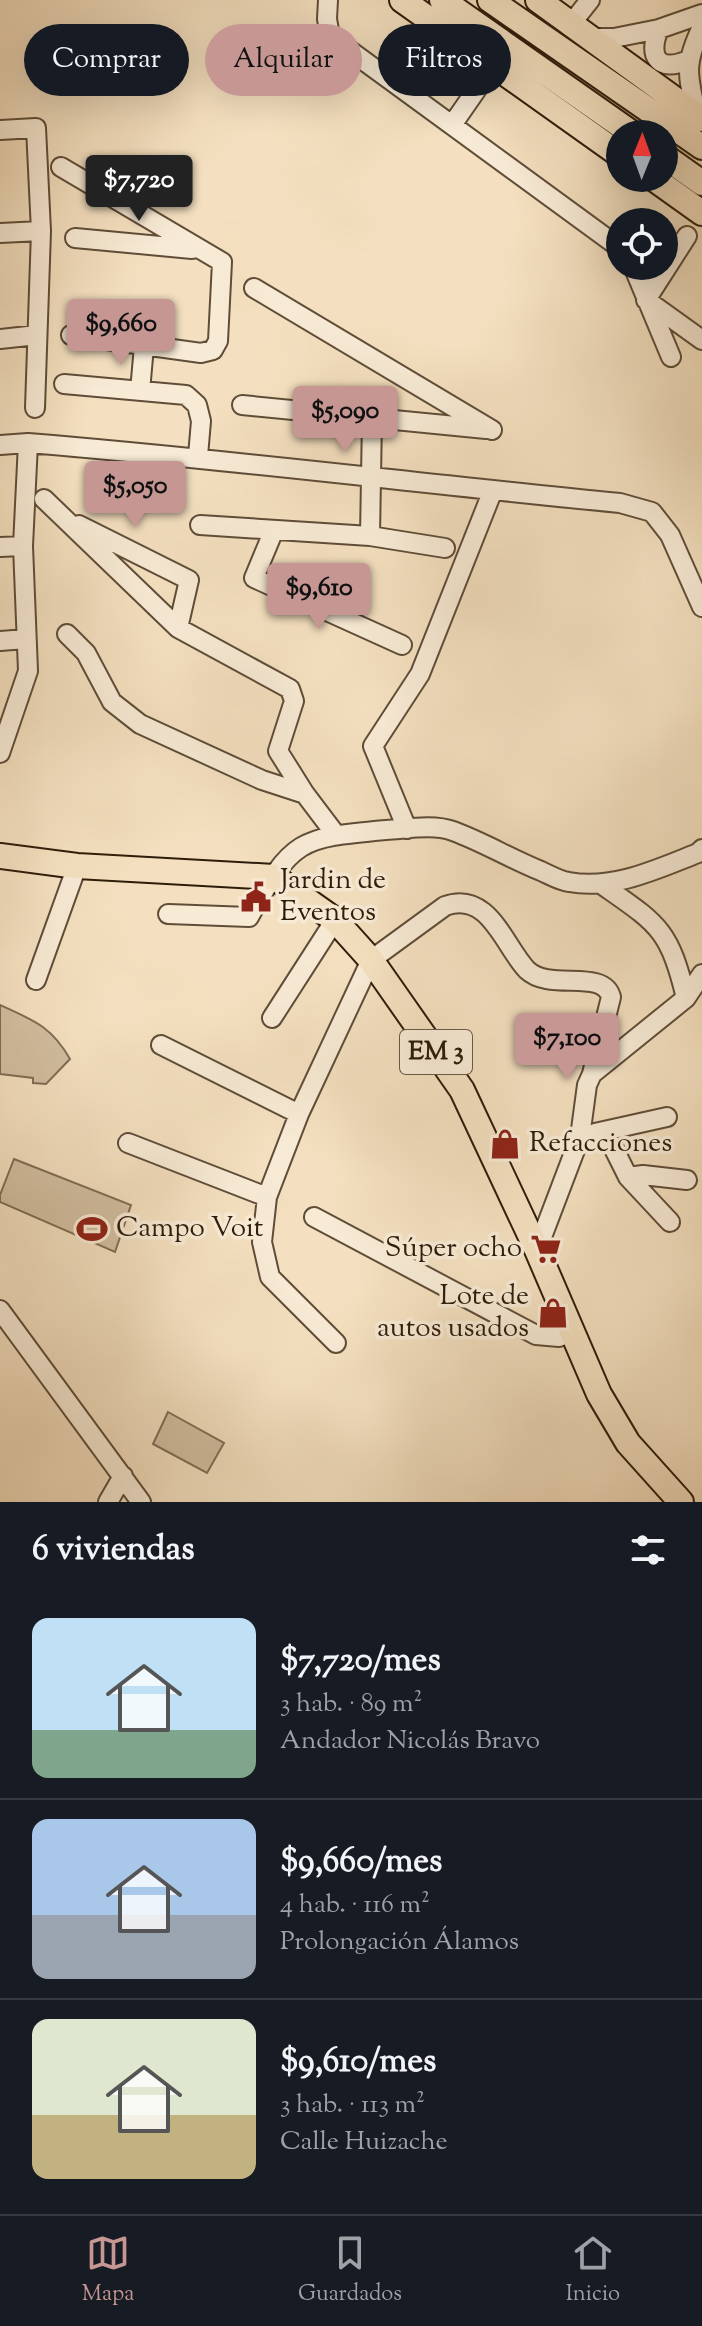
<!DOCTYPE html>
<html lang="es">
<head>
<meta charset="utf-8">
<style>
	:root { --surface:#171b24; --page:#20242c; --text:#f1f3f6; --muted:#9ea1a6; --line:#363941; --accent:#c59692 }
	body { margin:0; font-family:"Sorts Mill Goudy",serif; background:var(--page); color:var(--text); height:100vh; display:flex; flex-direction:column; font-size:30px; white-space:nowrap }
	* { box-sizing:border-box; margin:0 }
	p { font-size:26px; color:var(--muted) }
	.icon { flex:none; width:44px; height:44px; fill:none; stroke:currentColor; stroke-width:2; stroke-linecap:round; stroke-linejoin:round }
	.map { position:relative; height:1502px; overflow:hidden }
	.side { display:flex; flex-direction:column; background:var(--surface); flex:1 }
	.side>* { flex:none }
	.guide { position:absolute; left:24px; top:24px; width:654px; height:72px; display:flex; gap:16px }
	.needle { width:52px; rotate:1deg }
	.fabs { position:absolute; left:606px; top:120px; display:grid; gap:16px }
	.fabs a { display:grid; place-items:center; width:72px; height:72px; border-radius:50%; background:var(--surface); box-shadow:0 8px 32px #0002; font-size:40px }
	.price { position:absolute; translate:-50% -68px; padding:0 18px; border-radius:8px; background:var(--accent); color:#111; font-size:26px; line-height:52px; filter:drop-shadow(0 2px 4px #0008) }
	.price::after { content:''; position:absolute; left:50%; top:48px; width:24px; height:18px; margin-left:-12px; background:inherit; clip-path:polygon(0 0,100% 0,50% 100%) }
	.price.selected { background:#222; color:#fff }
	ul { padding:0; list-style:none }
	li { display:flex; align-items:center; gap:24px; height:200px; padding:0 32px }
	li+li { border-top:2px solid var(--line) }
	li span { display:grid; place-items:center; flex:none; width:224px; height:160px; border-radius:16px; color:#555 }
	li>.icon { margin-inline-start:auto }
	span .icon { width:96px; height:96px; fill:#fffc; stroke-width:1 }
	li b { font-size:34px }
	h2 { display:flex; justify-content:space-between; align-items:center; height:96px; padding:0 32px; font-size:34px }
	.pill { padding:0 28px; border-radius:36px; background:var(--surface); box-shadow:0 8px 32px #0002; font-size:28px; line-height:72px }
	.pill.selected { background:var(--accent); color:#111 }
	.dock { display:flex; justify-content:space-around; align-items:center; height:112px; border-top:2px solid var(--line); background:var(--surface); font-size:22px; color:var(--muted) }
	.dock a { display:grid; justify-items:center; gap:4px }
	.dock .selected { color:var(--accent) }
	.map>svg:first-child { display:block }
	.green { fill:#d2bfa1; stroke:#806e56; stroke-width:2 }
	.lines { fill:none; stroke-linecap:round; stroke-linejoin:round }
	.minor-casing { stroke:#5f4d38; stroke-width:22 }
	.major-casing { stroke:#2d1c0a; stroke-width:28 }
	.minor { stroke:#f8ebd6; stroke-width:18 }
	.major { stroke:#f4e0c0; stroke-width:24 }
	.labels { text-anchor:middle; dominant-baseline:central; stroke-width:7; stroke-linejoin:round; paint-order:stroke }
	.shield { fill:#f8ebd6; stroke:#6a5a47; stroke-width:2 }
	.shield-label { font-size:26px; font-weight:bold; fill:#2d1c0a }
	.poi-label { font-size:28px; fill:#2d1c0a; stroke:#f8ebd6; text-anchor:start }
</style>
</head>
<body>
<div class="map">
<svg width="702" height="1502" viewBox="0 0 702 1502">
	<rect width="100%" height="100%" fill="#f4e0c0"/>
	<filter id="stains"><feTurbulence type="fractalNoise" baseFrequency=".0025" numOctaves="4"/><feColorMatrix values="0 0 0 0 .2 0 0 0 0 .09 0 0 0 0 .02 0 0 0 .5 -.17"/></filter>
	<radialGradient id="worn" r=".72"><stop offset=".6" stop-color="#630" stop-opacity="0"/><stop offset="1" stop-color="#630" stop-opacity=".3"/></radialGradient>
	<!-- green -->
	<path class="green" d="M 0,1005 C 33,1020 51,1026 70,1059 L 46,1084 L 33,1083 L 33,1078 L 0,1074 Z
		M 14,1159 L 131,1205 L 115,1252 L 0,1202 L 0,1195 Z
		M 168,1412 L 224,1443 L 207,1473 L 153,1444 Z"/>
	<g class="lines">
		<!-- minor casing -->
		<g class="minor-casing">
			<path id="minor" d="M 328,0 L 327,19 L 330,36 L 620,248
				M 571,24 L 590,0
				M 659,29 C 647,57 659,73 688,60
				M 592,38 L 614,38 L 659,29 L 702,14
				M 697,116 C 688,76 683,66 702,27
				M 452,125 L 477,89
				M 0,130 L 36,128
				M 61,167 L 222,262 L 218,341 L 213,350 L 201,353 L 71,335
				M 0,233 L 41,231
				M 75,238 L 192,249
				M 633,266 L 671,357
				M 254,288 L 492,430
				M 646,300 L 687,236
				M 649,302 L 702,340
				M 0,339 L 37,335
				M 64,384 L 186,395 L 197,405 L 201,421 L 198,456
				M 140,391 L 144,346
				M 242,405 L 486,429
				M 35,408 L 41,231 L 36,128
				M 0,445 L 28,443 C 226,459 423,484 620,503 L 652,512 L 670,535 L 702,607
				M 44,499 L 178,628 L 290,689 L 294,701 L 278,751 L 305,794 L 336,835
				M 79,525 L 189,580 L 178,628
				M 200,525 L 370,536 L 445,548
				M 274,530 L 254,578 L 402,645
				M 370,536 L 372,418
				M 0,547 L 23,546
				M 67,634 L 86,653 L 112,702 L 140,724 L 262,780 L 305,794
				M 0,641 L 26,639
				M 0,753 L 28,671 L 23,546 L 28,443
				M 407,829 L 373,746 L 420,674 L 493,490
				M 601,884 C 658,924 669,928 686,998
				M 168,914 L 249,917 C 293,839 298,838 386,830 C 407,829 433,824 453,831 C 483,842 511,859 541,871 C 550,875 560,881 569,882 C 614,890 657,869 698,853 L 702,849
				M 36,980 L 77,866
				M 272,1018 L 335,920
				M 161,1045 L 299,1114
				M 605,1131 L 628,1177 L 670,1222
				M 595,1133 L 667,1117
				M 128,1143 L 267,1197
				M 628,1177 L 643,1175 L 687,1180
				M 314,1217 L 536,1335 L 559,1337 L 572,1331
				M 537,1250 L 580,1137 L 587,1085 L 592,1074 L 686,998 L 702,974
				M 0,1310 L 141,1502
				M 336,1343 L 270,1277 L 262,1242 L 267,1197 L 299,1114 L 371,960 L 445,906 C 489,890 504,946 527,970 C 550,992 603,968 611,997 L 592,1074
				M 108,1502 L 123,1476"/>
		</g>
		<!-- major casing -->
		<g class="major-casing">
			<path id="major" d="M 402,0 L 620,155
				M 442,0 L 633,134
				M 490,0 L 702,147
				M 538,0 L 702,119
				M 664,156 L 702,183
				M 653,178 L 702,213
				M 0,856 L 77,866 L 274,877 L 335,920 L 371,960 L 462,1090 L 537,1250 L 599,1394 L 628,1443 L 681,1502"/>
		</g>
		<!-- minor -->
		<use href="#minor" class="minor"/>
		<!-- major -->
		<use href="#major" class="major"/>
	</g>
	<!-- icons -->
	<defs>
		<g id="civic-bare" transform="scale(2.4)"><path d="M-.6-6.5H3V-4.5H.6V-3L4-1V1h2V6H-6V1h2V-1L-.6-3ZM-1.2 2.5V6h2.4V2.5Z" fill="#8f2418" stroke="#f8ebd6" stroke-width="2.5" paint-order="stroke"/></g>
		<g id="shop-bare" transform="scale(2.4)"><path d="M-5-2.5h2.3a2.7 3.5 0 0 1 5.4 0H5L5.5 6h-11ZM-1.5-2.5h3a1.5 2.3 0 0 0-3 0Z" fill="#8f2418" stroke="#f8ebd6" stroke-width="2.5" paint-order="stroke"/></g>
		<g id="stadium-bare" transform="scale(2.4)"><path d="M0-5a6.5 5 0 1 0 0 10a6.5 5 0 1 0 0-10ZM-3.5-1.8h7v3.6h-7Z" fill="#8f2418" stroke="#f8ebd6" stroke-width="2.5" paint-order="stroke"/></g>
		<g id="supermarket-bare" transform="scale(2.4)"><path d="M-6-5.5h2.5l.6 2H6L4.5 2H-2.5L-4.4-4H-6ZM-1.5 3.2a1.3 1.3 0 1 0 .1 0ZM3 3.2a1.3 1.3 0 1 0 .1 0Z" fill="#8f2418" stroke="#f8ebd6" stroke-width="2.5" paint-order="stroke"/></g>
	</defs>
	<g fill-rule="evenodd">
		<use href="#civic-bare" x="256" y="897"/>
		<use href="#shop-bare" x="505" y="1144"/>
		<use href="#stadium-bare" x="92" y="1229"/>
		<use href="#supermarket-bare" x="546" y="1249"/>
		<use href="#shop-bare" x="553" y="1313"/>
	</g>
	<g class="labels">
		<!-- shield labels -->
		<rect class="shield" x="400" y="1030" width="72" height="44" rx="6"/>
		<g class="shield-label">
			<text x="436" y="1052">EM 3</text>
		</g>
		<!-- poi labels -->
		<g class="poi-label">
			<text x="280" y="881">Jardin de<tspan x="280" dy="32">Eventos</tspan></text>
			<text x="529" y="1144">Refacciones</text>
			<text x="116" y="1229">Campo Voit</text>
			<text x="522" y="1249" text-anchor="end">Súper ocho</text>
			<text x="529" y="1297" text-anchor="end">Lote de<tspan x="529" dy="32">autos usados</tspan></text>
		</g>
	</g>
	<rect width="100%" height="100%" filter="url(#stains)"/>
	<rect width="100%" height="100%" fill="url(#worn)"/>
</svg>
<div class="fabs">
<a><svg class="needle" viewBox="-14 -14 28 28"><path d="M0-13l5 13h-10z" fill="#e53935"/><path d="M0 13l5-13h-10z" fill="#9ea1a6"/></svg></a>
<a><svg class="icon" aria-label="locate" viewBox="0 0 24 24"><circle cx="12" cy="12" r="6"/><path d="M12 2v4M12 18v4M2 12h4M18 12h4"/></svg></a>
</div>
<b class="price selected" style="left:139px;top:223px">$7,720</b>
<b class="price" style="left:121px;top:367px">$9,660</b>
<b class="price" style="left:345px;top:454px">$5,090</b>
<b class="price" style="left:135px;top:529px">$5,050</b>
<b class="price" style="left:319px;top:631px">$9,610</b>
<b class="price" style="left:567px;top:1081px">$7,100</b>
<div class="guide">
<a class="pill">Comprar</a>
<a class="pill selected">Alquilar</a>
<a class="pill">Filtros</a>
</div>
</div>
<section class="side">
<h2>6 viviendas<svg class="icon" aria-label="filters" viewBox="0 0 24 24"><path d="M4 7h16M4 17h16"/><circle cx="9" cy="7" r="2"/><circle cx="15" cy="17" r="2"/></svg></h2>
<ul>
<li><span style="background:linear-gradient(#bfe0f5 70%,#7fa58c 0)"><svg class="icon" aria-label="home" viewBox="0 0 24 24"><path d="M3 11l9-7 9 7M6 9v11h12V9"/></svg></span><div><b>$7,720/mes</b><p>3 hab. · 89 m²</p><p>Andador Nicolás Bravo</p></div></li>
<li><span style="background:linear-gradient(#a9c7e8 60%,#9aa5b1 0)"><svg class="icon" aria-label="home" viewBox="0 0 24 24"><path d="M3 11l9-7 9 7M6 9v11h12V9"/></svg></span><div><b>$9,660/mes</b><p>4 hab. · 116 m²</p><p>Prolongación Álamos</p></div></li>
<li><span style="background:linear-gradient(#dfe7d0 60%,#c2b280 0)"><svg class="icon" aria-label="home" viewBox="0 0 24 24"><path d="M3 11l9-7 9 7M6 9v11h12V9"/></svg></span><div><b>$9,610/mes</b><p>3 hab. · 113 m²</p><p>Calle Huizache</p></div></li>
</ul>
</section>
<nav class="dock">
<a class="selected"><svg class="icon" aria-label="map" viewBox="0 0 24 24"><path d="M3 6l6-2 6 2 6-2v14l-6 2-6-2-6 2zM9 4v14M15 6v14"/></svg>Mapa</a>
<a><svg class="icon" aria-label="saved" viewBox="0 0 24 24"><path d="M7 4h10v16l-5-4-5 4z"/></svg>Guardados</a>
<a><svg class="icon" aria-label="home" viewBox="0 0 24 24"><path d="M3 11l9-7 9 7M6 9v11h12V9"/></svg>Inicio</a>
</nav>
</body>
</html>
